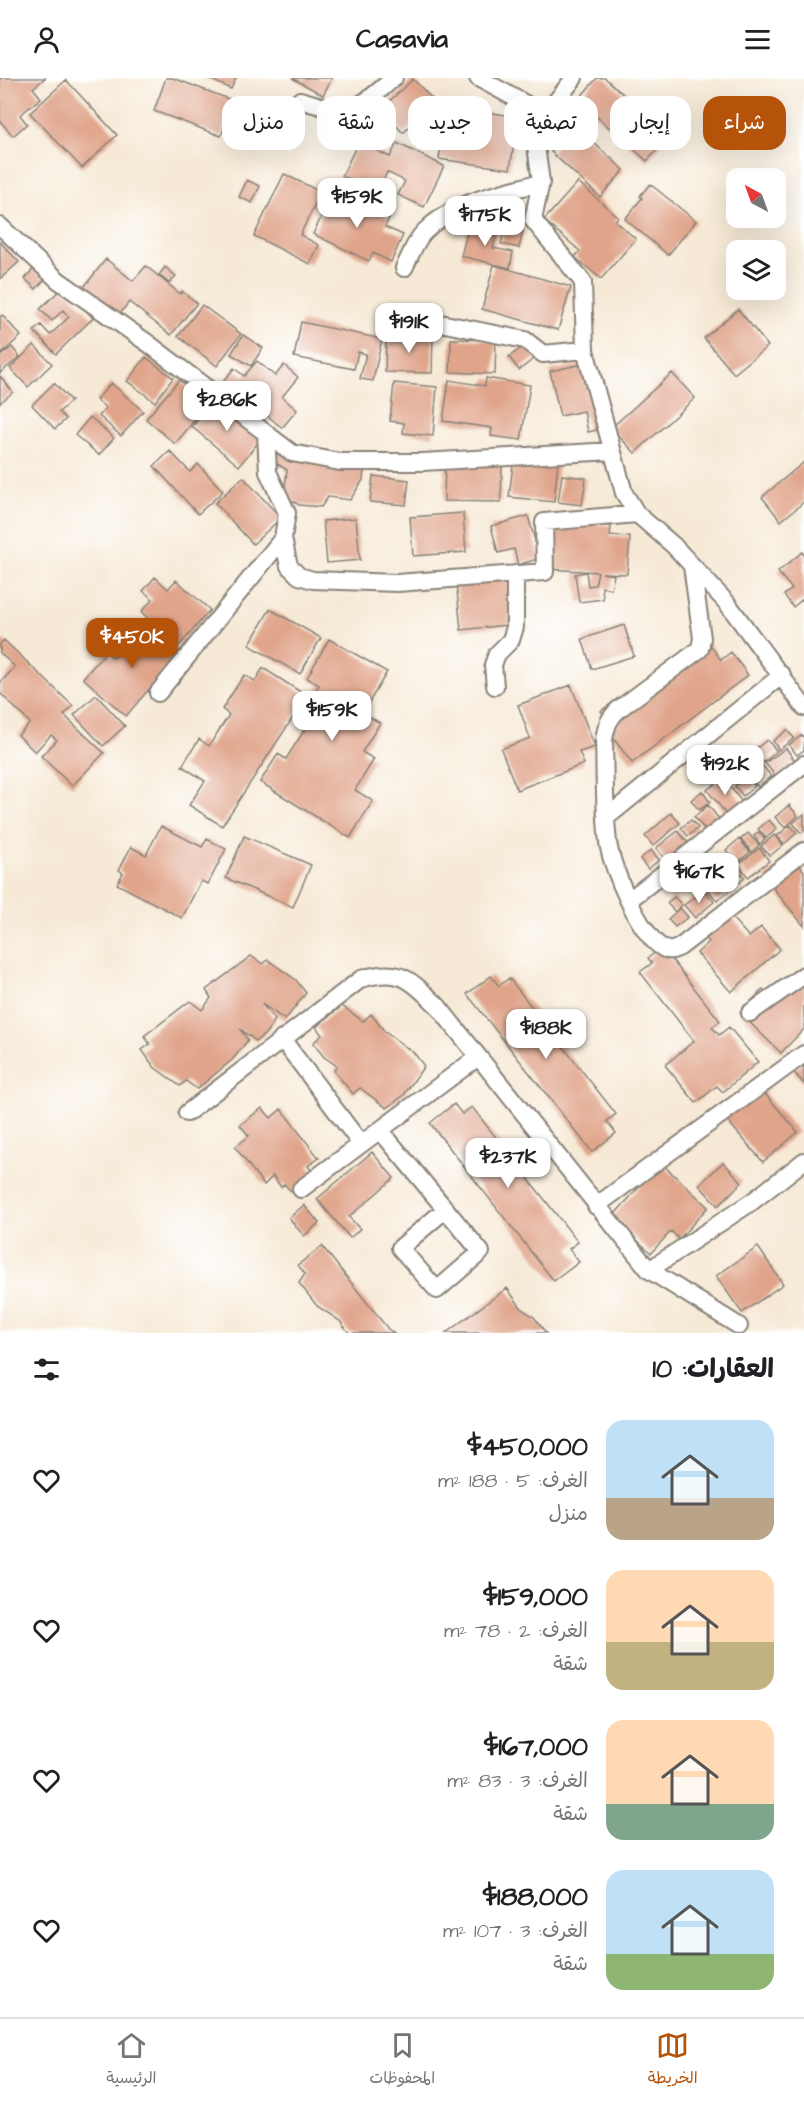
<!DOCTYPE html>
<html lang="ar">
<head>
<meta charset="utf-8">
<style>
	:root { --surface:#fff; --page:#f6f6f6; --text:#202124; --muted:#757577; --line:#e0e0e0; --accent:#b45309 }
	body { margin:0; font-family:"Architects Daughter","Playpen Sans Arabic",sans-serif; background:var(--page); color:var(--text); direction:rtl; height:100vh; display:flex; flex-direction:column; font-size:22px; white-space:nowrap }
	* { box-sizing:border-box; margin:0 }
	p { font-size:20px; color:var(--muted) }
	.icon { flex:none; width:33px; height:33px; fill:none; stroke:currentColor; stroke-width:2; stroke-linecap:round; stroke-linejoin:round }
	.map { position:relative; height:1255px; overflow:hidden; direction:ltr }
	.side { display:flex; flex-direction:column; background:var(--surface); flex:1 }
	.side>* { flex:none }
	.hud { position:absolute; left:18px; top:18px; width:768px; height:54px; direction:rtl; display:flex; gap:12px }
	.needle { width:39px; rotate:319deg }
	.buttons { position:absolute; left:726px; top:90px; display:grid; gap:12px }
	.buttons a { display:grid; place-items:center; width:60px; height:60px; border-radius:12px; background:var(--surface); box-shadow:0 6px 24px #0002; font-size:30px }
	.price { position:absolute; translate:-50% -51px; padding:0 14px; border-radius:12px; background:#fff; color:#222; font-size:20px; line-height:39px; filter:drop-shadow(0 2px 3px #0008) }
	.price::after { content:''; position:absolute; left:50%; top:36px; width:18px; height:14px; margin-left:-9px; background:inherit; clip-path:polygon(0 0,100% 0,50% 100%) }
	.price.on { background:var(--accent); color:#fff }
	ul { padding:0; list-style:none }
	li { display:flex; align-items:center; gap:18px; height:150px; padding:0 30px }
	li span { display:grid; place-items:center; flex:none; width:168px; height:120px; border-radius:18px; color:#555 }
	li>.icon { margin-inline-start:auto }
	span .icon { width:72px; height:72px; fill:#fffc; stroke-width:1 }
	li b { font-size:26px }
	h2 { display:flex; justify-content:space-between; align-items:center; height:72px; padding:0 30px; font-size:26px }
	.tag { padding:0 21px; border-radius:18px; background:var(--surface); box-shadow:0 6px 24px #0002; font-size:21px; line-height:54px }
	.tag.on { background:var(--accent); color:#fff }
	header { display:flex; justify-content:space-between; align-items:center; height:78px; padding:0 30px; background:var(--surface); font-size:27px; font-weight:700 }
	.tab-bar { display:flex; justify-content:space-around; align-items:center; height:84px; border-top:2px solid var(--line); background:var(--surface); font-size:16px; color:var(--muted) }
	.tab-bar a { display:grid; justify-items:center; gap:3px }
	.tab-bar .on { color:var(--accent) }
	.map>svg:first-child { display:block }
	.building { fill:#e0a48a }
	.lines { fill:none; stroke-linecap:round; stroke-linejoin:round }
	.street-casing { stroke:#898278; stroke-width:20 }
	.street { stroke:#fff; stroke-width:16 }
</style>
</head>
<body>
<header><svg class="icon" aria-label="menu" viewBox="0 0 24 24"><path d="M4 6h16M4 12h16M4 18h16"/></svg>Casavia<svg class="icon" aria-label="person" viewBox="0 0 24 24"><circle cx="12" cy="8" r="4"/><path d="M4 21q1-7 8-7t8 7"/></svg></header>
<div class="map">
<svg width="804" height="1255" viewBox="0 0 804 1255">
	<rect width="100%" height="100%" fill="#fff"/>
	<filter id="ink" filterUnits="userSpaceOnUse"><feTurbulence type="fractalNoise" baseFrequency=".0167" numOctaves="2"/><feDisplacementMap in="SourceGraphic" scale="12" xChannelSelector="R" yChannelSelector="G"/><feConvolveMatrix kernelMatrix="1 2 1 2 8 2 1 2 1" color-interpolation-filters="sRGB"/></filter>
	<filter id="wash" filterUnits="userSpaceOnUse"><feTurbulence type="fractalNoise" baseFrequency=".008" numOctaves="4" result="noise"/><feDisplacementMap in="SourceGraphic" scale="24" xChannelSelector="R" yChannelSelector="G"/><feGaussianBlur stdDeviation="1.35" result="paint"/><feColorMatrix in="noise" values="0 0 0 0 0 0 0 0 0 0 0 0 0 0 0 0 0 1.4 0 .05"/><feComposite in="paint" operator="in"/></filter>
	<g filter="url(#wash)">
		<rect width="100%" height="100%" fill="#f6e9d5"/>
		<g id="blocks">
			<!-- building -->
			<path class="building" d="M 0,0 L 45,0 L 33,10 L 41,20 L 20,37 L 27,46 L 13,58 L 0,43 Z
				M 166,0 L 173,0 L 234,23 L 221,58 L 154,33 Z
				M 207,0 L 236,0 L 231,11 Z
				M 292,0 L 332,0 L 323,17 Z
				M 597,0 L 605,0 L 641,32 L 648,25 L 676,51 L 647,83 L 578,22 Z
				M 413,1 L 436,25 L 403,55 L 381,31 Z
				M 66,2 L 117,57 L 82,90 L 30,35 Z
				M 568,12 L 591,37 L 581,47 L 557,22 Z
				M 447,28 L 518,39 L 510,91 L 439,81 Z
				M 575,48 L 624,92 L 600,119 L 551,74 Z
				M 358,64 L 390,79 L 397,65 L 444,88 L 424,129 L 398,117 L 405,103 L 387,94 L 378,114 L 342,98 Z
				M 284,96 L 321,114 L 300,157 L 319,167 L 310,186 L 254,158 Z
				M 247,102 L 260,108 L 252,125 L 239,119 Z
				M 578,104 L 618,139 L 615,143 L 636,161 L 601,201 L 575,179 L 580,173 L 544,142 Z
				M 650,106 L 696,143 L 668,177 L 625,141 L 642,120 L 640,118 Z
				M 334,113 L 389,140 L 385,149 L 403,157 L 391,184 L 373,175 L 369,183 L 313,156 Z
				M 469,147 L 497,153 L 493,170 L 513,174 L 510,190 L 461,178 Z
				M 505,149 L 523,153 L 519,170 L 501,166 Z
				M 0,164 L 19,184 L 0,201 Z
				M 106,181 L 133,203 L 146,188 L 180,216 L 182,213 L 197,225 L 171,257 L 129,224 L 119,237 L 84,209 Z
				M 494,187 L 571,209 L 558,252 L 482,231 Z
				M 165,189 L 176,198 L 169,205 L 159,197 Z
				M 33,191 L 45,201 L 36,211 L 25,201 Z
				M 63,209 L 93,240 L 56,276 L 34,253 L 41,247 L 50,257 L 69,239 L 63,232 L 52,243 L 40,231 Z
				M 202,227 L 241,256 L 217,288 L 178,258 Z
				M 738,231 L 768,268 L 734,296 L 704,260 Z
				M 2,237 L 21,258 L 0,277 L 0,239 Z
				M 301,244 L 382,261 L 373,303 L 360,301 L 366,276 L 358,274 L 354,291 L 294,279 Z
				M 243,257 L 263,270 L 251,288 L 231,276 Z
				M 386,258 L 433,259 L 432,295 L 385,294 Z
				M 451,261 L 496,262 L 495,296 L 450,294 Z
				M 34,267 L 52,286 L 28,309 L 10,290 Z
				M 525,267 L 535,280 L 519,292 L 509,279 Z
				M 12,269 L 20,279 L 0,295 L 0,278 Z
				M 146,279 L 173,300 L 155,324 L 127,303 Z
				M 257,283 L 275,298 L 284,287 L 298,299 L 282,319 L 297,332 L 282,350 L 255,327 L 261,321 L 251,312 L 244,321 L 223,304 L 234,290 L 244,298 Z
				M 583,286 L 597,352 L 588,354 L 584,333 L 560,338 L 550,293 Z
				M 672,295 L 695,320 L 635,375 L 611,350 Z
				M 0,298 L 13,314 L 0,325 Z
				M 486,300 L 530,307 L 521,362 L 491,358 L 492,350 L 443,343 L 449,302 L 485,308 Z
				M 179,302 L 208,326 L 175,366 L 146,341 Z
				M 54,305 L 71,323 L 59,334 L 66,341 L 55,351 L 32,327 Z
				M 111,305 L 143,333 L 121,358 L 99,338 L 106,330 L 96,322 Z
				M 394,305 L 437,309 L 433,358 L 403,355 L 404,345 L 390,343 Z
				M 215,321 L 262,360 L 239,388 L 192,349 Z
				M 90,339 L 114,360 L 99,377 L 75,357 Z
				M 170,373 L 190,394 L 198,386 L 223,413 L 198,436 L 154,388 Z
				M 272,373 L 364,389 L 363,402 L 350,422 L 328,419 L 321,429 L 299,427 L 284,417 L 287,392 L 271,382 Z
				M 514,378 L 558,383 L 554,424 L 509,419 Z
				M 445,383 L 502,385 L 501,424 L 444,423 Z
				M 804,384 L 804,424 L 781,443 L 762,419 Z
				M 562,397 L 586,400 L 582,427 L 558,424 Z
				M 373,398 L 409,402 L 406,427 L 370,424 Z
				M 243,399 L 281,440 L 253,466 L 215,425 Z
				M 463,435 L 466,474 L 413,478 L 410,439 Z
				M 528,438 L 540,480 L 518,487 L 514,471 L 498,475 L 491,448 Z
				M 550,439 L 611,448 L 610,458 L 630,459 L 627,496 L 602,495 L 614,497 L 611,511 L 602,509 L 603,521 L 579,524 L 575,496 L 586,494 L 588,508 L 595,507 L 598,494 L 546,491 Z
				M 356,440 L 360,482 L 327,485 L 323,443 Z
				M 802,474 L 804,477 L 804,523 L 803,521 L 793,529 L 784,517 L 792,511 L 778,494 Z
				M 512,498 L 517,546 L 461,552 L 456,503 Z
				M 155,499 L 168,511 L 176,502 L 210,532 L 179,568 L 141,534 L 153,521 L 143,513 Z
				M 270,531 L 321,560 L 300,596 L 249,567 Z
				M 145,544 L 180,575 L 126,638 L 83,600 L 106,574 L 113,580 Z
				M 624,547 L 634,578 L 592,591 L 582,561 Z
				M 704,558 L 721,582 L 731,574 L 748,597 L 632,685 L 604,648 L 609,644 L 601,633 L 620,619 L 626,627 Z
				M 329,561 L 387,594 L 364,633 L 331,615 L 380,645 L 362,674 L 374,681 L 355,712 L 373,723 L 350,760 L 260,704 L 278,676 L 286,681 L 307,648 L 297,642 L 319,607 L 307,600 Z
				M 4,562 L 73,628 L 64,637 L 104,675 L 72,708 L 41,678 L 57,662 L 51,657 L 35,674 L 18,657 L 30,645 L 0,615 L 0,605 L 15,589 L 0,575 L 0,566 Z
				M 263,590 L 307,618 L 222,748 L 189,727 L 205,703 L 182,688 L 199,661 L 209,668 L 229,637 L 222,631 L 244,597 L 255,603 Z
				M 571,607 L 595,669 L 579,674 L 584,686 L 517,712 L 501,671 L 530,660 L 518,627 Z
				M 96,617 L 125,648 L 103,668 L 74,637 Z
				M 787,652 L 794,660 L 779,672 L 773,663 Z
				M 802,657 L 804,660 L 804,672 L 797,677 L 789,667 Z
				M 767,662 L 777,673 L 763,685 L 753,673 Z
				M 786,670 L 796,684 L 776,699 L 765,685 Z
				M 754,678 L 761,686 L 754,691 L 748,683 Z
				M 743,684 L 750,693 L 745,697 L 738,687 Z
				M 762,687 L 771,698 L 758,709 L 749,698 Z
				M 747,698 L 755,708 L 743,718 L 735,708 Z
				M 723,700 L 743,725 L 727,737 L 707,712 Z
				M 702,713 L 710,724 L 699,732 L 691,722 Z
				M 708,727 L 719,741 L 706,753 L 694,739 Z
				M 789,727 L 798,738 L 785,750 L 775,739 Z
				M 671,735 L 680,745 L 653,768 L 645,758 Z
				M 804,736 L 804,753 L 801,755 L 793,745 Z
				M 691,742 L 698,750 L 688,758 L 681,750 Z
				M 769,742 L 777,751 L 766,760 L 758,751 Z
				M 790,747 L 797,755 L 784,766 L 777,758 Z
				M 161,748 L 202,769 L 207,761 L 226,771 L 208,806 L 201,803 L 182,840 L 117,806 L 123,795 L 119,792 L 131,769 L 146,777 Z
				M 678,753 L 688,765 L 667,783 L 656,770 Z
				M 759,754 L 765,761 L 760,766 L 754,758 Z
				M 748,755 L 759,767 L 752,774 L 741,761 Z
				M 774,757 L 783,767 L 770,778 L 761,768 Z
				M 244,758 L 311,787 L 293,829 L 226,800 Z
				M 739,761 L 750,774 L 737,785 L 726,772 Z
				M 760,770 L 769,783 L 748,799 L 738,786 Z
				M 651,772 L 659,782 L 648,791 L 640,781 Z
				M 727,777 L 735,786 L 728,792 L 720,783 Z
				M 792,778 L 804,793 L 804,848 L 765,800 Z
				M 715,783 L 723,793 L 713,801 L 705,793 Z
				M 735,789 L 745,800 L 733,809 L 724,798 Z
				M 720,800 L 730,812 L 717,823 L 707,811 Z
				M 704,812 L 714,824 L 695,840 L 684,827 Z
				M 674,819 L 682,827 L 675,834 L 667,825 Z
				M 680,830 L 688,839 L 675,849 L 668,841 Z
				M 725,832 L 749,859 L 761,849 L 780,871 L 731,914 L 697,875 L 709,864 L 701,853 Z
				M 662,869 L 720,943 L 712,949 L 719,957 L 729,949 L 758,984 L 723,1014 L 717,1008 L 696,1025 L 665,987 L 694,963 L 640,894 L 652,885 L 648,880 Z
				M 251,878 L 263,886 L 268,882 L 296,902 L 306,915 L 285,942 L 262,926 L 275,942 L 266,955 L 256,963 L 240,951 L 248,962 L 233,981 L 197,1011 L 186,1003 L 180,1008 L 154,989 L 142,972 L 150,966 L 144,958 L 190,923 L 202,932 L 211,920 L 206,912 Z
				M 804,889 L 804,951 L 781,975 L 740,935 L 763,911 L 773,920 Z
				M 491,898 L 499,908 L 509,900 L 616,1036 L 607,1043 L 616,1055 L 592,1074 L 467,916 Z
				M 342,928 L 363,943 L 371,936 L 385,954 L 414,975 L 424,988 L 404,1017 L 387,1030 L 360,1010 L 353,1016 L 334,993 L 337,988 L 324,979 L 313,965 L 322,957 L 316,949 Z
				M 804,984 L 804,1006 L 793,993 Z
				M 754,1003 L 798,1054 L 763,1084 L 719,1033 Z
				M 454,1026 L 462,1036 L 472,1029 L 578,1164 L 569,1171 L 579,1184 L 554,1203 L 430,1045 Z
				M 262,1030 L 271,1040 L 281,1031 L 319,1080 L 308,1088 L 314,1096 L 292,1114 L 284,1106 L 281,1109 L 273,1098 L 264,1107 L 235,1069 L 249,1058 L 240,1047 Z
				M 372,1074 L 394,1100 L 349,1139 L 360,1151 L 350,1160 L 317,1121 Z
				M 723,1084 L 742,1104 L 718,1128 L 699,1107 Z
				M 661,1085 L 708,1129 L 679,1161 L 671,1153 L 651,1175 L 612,1139 Z
				M 304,1127 L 319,1145 L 304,1158 L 289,1140 Z
				M 322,1168 L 388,1251 L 394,1255 L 349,1255 L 340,1243 L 317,1228 L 299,1205 L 305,1196 L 298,1187 Z
				M 758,1169 L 783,1206 L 742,1235 L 716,1198 Z
				M 507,1210 L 522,1231 L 534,1239 L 546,1255 L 446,1255 Z"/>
		</g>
	</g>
	<g filter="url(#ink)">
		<use href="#blocks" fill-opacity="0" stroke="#898278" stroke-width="1.5"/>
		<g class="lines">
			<!-- street casing -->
			<g class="street-casing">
				<path id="street" d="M 478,0 L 546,37
					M 574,0 L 541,43 L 536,68 L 541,104 L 533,142 L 583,204 L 585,272 L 624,415 L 637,436 L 673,467 L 727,525 L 804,629
					M 300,22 C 312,25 325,30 337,32 C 358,35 379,12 394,0
					M 0,148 L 58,202 L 149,266 L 292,375 L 340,384 L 423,384 L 612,373
					M 404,190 C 410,179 415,163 424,154 C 455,122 501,116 541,104
					M 390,235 L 525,262 L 543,276 L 585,272
					M 266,355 L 268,394 L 287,435 L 283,460 L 289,488 L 299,498 L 313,502 L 397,505 L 545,494 L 544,444 L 637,436
					M 692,488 L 702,560 L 700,571 L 619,631 C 609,640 606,648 604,662 C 605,696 604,731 608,764 C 611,789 641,859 663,870 C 669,874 674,872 680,869 L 804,773
					M 495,608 L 493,587 L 497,576 L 511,562 L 515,549 L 515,496
					M 158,615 L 283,460
					M 607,739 L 782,597
					M 629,822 L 804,686
					M 750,935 L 804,897
					M 282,961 L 361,1066
					M 187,1035 L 361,901 C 400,889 409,901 437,927 L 649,1192 L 739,1248
					M 380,1052 L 481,1174 L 437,1212 L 400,1170 L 446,1131
					M 301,1111 L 478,979
					M 596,1128 L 804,976
					M 649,1192 L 753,1123 L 804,1083"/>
			</g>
			<!-- street -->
			<use href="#street" class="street"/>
		</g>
	</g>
</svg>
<div class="buttons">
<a><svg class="needle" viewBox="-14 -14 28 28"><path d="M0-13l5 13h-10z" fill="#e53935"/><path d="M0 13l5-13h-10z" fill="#757577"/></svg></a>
<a><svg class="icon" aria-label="layers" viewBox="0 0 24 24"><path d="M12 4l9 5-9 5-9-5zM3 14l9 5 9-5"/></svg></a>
</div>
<b class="price" style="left:357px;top:151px">$159K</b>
<b class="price" style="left:485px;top:169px">$175K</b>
<b class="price" style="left:409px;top:276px">$191K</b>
<b class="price" style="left:227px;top:354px">$286K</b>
<b class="price on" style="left:132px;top:591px">$450K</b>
<b class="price" style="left:332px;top:664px">$159K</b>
<b class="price" style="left:725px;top:718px">$192K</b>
<b class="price" style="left:699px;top:826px">$167K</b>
<b class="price" style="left:546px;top:982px">$188K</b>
<b class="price" style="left:508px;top:1111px">$237K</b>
<div class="hud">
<a class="tag on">شراء</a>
<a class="tag">إيجار</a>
<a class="tag">تصفية</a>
<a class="tag">جديد</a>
<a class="tag">شقة</a>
<a class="tag">منزل</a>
</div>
</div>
<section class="side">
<h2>العقارات: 10<svg class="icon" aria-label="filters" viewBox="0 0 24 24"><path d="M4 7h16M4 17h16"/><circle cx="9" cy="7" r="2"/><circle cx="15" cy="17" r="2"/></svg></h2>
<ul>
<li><span style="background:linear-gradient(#bfe0f5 65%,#b9a48a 0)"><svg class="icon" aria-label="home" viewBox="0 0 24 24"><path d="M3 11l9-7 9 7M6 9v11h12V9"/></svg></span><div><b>$450,000</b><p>الغرف: 5 · 188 m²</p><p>منزل</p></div><svg class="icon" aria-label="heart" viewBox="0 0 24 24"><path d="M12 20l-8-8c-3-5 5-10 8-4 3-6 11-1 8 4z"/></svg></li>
<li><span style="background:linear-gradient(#ffd9b3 60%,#c2b280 0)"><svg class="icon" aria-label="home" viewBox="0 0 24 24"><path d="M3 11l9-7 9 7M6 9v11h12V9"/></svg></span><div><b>$159,000</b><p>الغرف: 2 · 78 m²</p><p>شقة</p></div><svg class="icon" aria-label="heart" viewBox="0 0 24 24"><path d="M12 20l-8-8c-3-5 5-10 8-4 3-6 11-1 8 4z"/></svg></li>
<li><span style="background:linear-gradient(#ffd9b3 70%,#7fa58c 0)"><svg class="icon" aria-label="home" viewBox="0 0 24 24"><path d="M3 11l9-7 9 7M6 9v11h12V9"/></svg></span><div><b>$167,000</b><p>الغرف: 3 · 83 m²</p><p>شقة</p></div><svg class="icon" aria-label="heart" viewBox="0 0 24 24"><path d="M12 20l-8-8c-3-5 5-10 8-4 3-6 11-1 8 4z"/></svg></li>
<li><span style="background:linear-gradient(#bfe0f5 70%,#8fb573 0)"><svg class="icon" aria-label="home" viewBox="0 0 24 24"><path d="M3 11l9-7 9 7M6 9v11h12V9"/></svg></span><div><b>$188,000</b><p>الغرف: 3 · 107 m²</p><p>شقة</p></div><svg class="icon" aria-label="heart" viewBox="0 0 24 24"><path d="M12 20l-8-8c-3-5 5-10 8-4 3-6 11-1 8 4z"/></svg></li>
</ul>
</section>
<nav class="tab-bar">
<a class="on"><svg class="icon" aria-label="map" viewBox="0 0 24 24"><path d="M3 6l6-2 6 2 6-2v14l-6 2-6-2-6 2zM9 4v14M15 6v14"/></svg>الخريطة</a>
<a><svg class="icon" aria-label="saved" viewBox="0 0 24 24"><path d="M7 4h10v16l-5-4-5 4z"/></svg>المحفوظات</a>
<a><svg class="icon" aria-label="home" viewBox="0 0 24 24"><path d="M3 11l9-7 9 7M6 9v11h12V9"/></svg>الرئيسية</a>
</nav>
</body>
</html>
